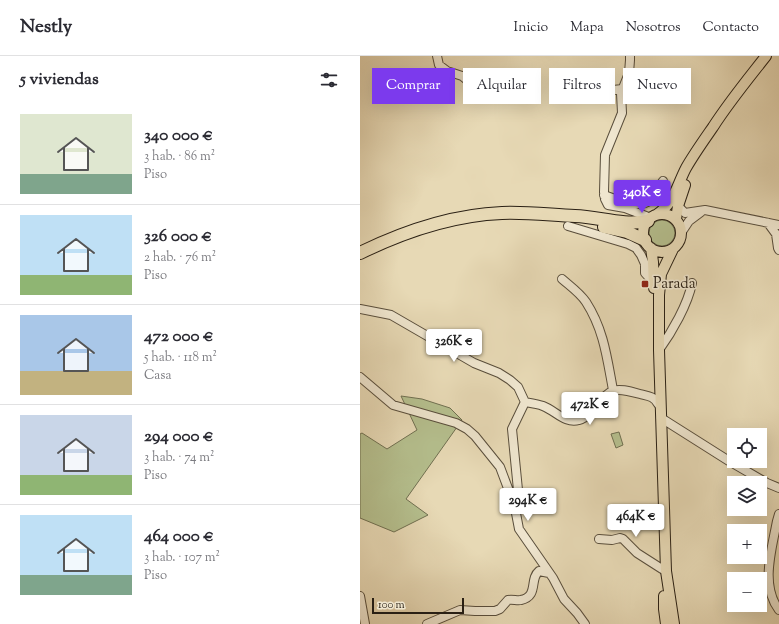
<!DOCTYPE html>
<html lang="es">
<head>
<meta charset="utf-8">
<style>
	:root { --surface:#fff; --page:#f7f7f7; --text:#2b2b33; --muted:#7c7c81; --line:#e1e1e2; --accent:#7c3aed }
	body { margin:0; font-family:"Sorts Mill Goudy",serif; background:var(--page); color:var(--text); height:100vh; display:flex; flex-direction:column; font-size:15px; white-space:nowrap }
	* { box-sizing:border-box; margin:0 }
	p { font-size:13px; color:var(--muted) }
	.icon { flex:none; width:22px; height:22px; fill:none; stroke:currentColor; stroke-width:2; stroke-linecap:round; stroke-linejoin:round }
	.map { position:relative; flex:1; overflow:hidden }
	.side { display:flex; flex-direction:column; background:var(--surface); width:360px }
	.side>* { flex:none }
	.hud { position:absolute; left:12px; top:12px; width:347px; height:36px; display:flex; gap:8px }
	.tools { position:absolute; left:367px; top:372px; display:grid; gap:8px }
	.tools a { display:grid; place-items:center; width:40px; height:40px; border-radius:0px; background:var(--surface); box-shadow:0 4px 16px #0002; font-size:20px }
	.scale { position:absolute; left:12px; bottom:10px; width:92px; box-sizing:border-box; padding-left:4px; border:2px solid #2a2014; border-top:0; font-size:11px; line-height:14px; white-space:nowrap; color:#2a2014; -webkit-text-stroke:3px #efe6cf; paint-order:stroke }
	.price { position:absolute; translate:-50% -34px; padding:0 9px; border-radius:4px; background:#fff; color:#222; font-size:13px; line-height:26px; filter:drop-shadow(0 1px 2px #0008) }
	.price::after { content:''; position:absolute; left:50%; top:24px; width:12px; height:9px; margin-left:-6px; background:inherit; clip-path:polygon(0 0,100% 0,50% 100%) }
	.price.current { background:var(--accent); color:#fff }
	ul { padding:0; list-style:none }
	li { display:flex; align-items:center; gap:12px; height:100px; padding:0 20px }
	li+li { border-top:1px solid var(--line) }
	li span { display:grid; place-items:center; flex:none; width:112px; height:80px; border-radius:0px; color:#555 }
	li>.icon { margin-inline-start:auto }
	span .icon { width:48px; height:48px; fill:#fffc; stroke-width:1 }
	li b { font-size:17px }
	h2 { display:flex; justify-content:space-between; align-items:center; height:48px; padding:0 20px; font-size:17px }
	.pill { padding:0 14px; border-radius:0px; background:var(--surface); box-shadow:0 4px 16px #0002; font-size:14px; line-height:36px }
	.pill.current { background:var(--accent); color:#fff }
	header { display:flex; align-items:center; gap:24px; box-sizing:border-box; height:56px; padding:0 20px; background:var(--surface); border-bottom:1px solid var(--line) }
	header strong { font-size:19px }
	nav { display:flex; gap:22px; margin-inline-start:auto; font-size:14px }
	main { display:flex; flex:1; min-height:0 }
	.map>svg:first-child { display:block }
	.green { fill:#b5bf8e; stroke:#707051 }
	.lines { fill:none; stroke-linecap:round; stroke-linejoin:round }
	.minor-casing { stroke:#594e3c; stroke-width:10 }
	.major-casing { stroke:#2a2014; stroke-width:12 }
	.highway-casing { stroke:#2a2014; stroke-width:14 }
	.minor { stroke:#efe6cf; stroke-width:8 }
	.major { stroke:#e7d9b5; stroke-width:10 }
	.highway { stroke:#e7d9b5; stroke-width:12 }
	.poi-dot { fill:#8f2418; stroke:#efe6cf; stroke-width:1.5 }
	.labels { text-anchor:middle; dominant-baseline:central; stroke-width:3; stroke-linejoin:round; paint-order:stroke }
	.poi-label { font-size:15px; fill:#2a2014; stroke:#efe6cf; text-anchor:start }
</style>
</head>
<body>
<header>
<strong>Nestly</strong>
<nav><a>Inicio</a><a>Mapa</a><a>Nosotros</a><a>Contacto</a></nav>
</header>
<main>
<section class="side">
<h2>5 viviendas<svg class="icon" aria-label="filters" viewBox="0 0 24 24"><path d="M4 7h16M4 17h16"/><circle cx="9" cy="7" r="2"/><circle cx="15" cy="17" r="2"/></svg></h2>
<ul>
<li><span style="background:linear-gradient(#dfe7d0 75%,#7fa58c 0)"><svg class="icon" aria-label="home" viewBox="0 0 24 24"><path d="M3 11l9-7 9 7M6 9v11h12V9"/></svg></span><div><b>340 000 €</b><p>3 hab. · 86 m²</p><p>Piso</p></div></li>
<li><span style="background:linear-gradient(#bfe0f5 75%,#8fb573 0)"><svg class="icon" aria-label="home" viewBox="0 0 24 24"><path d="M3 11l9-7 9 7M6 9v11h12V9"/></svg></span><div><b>326 000 €</b><p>2 hab. · 76 m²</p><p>Piso</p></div></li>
<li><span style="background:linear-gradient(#a9c7e8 70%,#c2b280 0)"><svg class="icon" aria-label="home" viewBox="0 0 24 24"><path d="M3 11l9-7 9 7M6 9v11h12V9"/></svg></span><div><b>472 000 €</b><p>5 hab. · 118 m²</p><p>Casa</p></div></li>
<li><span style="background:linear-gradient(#c9d6e8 75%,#8fb573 0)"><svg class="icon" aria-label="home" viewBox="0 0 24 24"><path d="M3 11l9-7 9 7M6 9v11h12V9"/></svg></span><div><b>294 000 €</b><p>3 hab. · 74 m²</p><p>Piso</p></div></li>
<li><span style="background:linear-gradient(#bfe0f5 75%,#7fa58c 0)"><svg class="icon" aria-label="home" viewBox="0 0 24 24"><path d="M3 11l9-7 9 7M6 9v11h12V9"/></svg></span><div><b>464 000 €</b><p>3 hab. · 107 m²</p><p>Piso</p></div></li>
</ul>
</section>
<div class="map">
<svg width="419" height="568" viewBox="0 0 419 568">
	<rect width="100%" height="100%" fill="#e7d9b5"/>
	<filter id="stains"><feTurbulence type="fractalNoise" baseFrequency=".005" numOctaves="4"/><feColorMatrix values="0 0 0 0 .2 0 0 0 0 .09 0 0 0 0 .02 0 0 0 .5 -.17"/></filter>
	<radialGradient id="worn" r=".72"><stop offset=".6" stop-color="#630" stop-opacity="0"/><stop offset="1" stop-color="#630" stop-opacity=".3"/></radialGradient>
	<!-- green -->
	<path class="green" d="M289 177a13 13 0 1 1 26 0a13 13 0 1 1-26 0Z
		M 41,340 L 62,343 L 90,352 L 102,364 L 46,443 L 68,459 L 34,476 L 0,462 L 0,378 L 2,377 L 27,393 L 57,374 Z
		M 259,376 L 263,389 L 256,392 L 251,378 Z"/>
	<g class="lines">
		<!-- minor casing -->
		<g class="minor-casing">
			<path id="minor" d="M 77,0 L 79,9 L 87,15 L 102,20 L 124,38
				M 270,0 L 270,4 L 269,17 L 261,37 L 262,57 L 245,99 L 244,136 L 245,143 L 248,149 L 265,152 L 291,162
				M 227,37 L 262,33
				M 244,139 C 256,143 281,154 290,144 C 295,138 299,131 303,125
				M 318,150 L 325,157 L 345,154 L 419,169
				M 408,167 L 416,178 L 418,192 L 419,194
				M 208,170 L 268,188 L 276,192 L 281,199 L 285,208 L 285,217 L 294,227
				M 321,177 L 329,165 L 341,156
				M 202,223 C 210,230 220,237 226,246 C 244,274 247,302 253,334
				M 0,253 L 31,259 L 114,307 L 139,317 L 150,324 L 158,331 L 165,346 L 152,373 L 158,434 L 155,452 L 159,473 L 193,522 L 204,543 L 217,557 L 225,568
				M 299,294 C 312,276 328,248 332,227
				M 0,321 L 33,349 L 96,367 L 107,373 L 115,380 L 140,411 L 155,451
				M 165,346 C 171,347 178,348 183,350 C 196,355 205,368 219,364 C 225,363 230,357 234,353 C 251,331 254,331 280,338 C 288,340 294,340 298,348
				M 301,362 L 369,405 L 407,427 L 419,432
				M 419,458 L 417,465 C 412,493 400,529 419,554
				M 239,483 L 252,484 L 260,482 L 263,483 L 277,497 L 302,513
				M 0,540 L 5,568
				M 67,568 L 100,554 L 115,555 L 135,555 L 140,553 L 148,544 C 153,543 157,545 161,544 C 179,540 169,523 179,515 L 189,517"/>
		</g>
		<!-- major casing -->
		<g class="major-casing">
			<path id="major" d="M283 177a19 19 0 1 1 38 0a19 19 0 1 1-38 0Z
				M 296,159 C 314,148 317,129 326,112 C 334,98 344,84 353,71 C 369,46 388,23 406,0
				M 316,163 L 318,150 L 325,129
				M 291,192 L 293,206 L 294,232
				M 313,193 L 301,218 L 299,239 L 299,294 L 306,515 L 314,568
				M 304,540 L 304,553 L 306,568"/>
		</g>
		<!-- highway casing -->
		<g class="highway-casing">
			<path id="highway" d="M 244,171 L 267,176 L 285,184
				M 0,197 C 45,175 92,159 142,157 C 167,156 191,159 215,160 C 240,161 263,170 288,165"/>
		</g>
		<!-- minor -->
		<use href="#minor" class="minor"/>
		<!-- major -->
		<use href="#major" class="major"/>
		<!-- highway -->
		<use href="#highway" class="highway"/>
	</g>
	<!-- markers -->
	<rect class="poi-dot" x="281" y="224" width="8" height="8" rx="2"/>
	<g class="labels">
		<!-- poi labels -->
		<g class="poi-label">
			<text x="293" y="228">Parada</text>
		</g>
	</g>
	<rect width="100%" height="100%" filter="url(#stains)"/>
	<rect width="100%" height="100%" fill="url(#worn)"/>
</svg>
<div class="tools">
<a><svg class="icon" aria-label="locate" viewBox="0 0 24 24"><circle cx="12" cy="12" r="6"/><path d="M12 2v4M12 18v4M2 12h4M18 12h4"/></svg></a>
<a><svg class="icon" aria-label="layers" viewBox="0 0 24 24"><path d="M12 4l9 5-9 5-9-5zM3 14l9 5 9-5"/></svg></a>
<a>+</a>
<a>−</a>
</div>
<div class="scale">100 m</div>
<b class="price current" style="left:282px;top:158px">340K €</b>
<b class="price" style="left:94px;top:307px">326K €</b>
<b class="price" style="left:230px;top:370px">472K €</b>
<b class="price" style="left:168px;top:466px">294K €</b>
<b class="price" style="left:276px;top:482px">464K €</b>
<div class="hud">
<a class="pill current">Comprar</a>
<a class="pill">Alquilar</a>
<a class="pill">Filtros</a>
<a class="pill">Nuevo</a>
</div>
</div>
</main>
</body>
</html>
